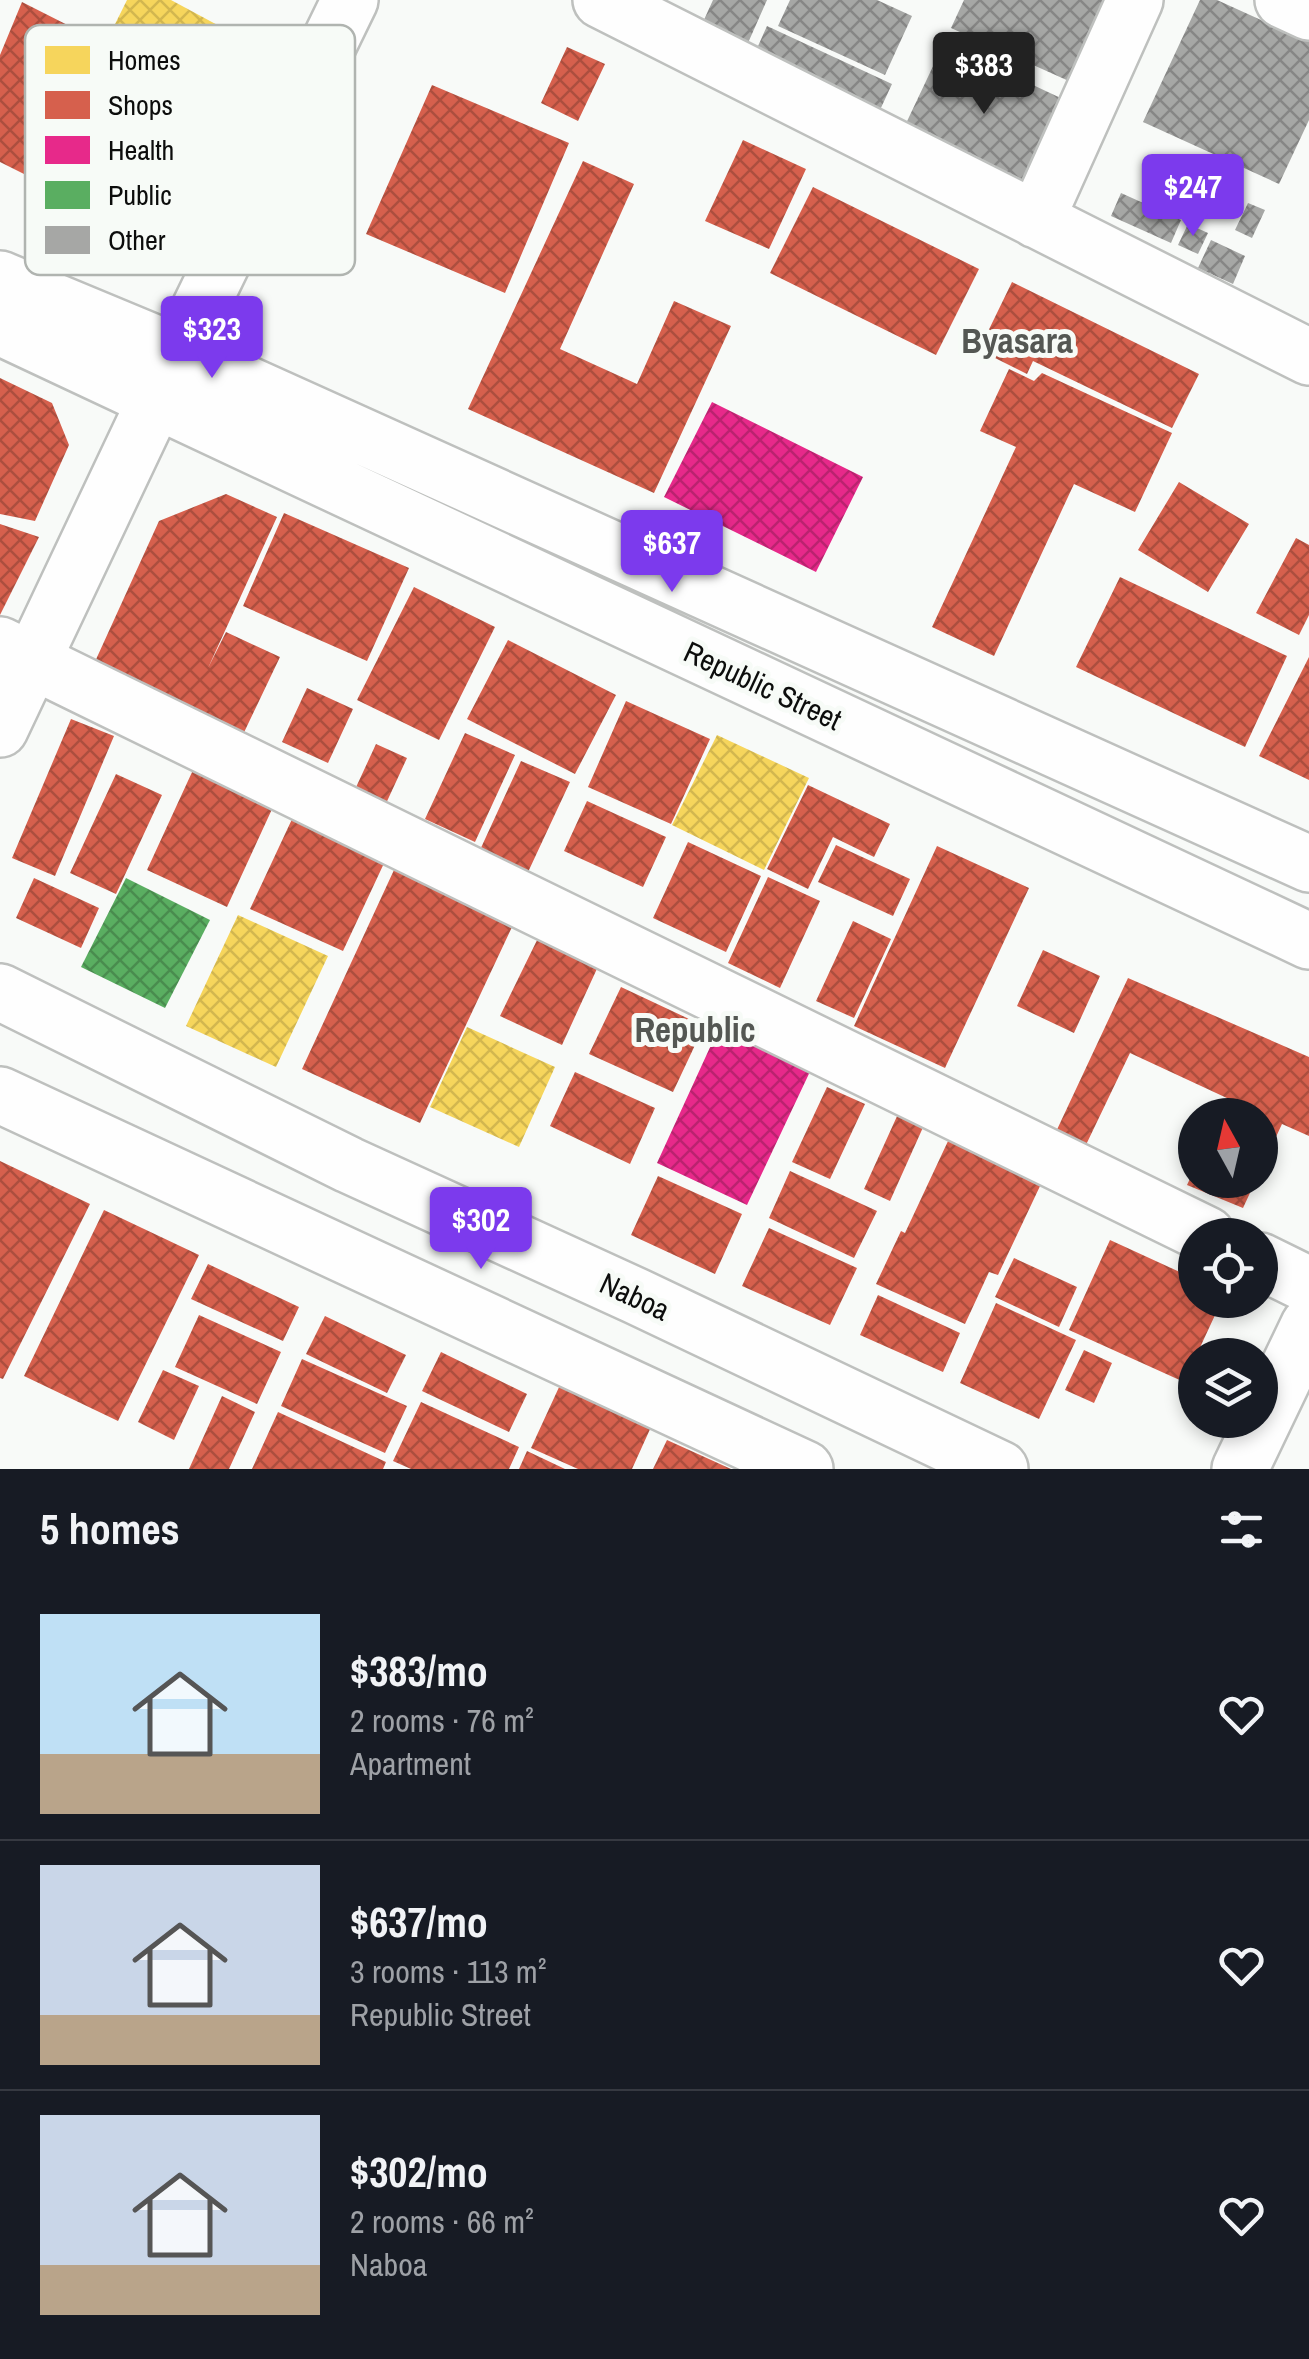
<!DOCTYPE html>
<html lang="en">
<head>
<meta charset="utf-8">
<style>
	:root { --surface:#171b24; --page:#20242c; --text:#f1f3f6; --muted:#9ea1a6; --line:#363941; --accent:#7c3aed }
	body { margin:0; font-family:"Archivo Narrow",sans-serif; background:var(--page); color:var(--text); height:100vh; display:flex; flex-direction:column; font-size:38px; white-space:nowrap }
	* { box-sizing:border-box; margin:0 }
	p { font-size:32px; color:var(--muted) }
	.icon { flex:none; width:55px; height:55px; fill:none; stroke:currentColor; stroke-width:2; stroke-linecap:round; stroke-linejoin:round }
	.map { position:relative; height:1469px; overflow:hidden }
	.details { display:flex; flex-direction:column; background:var(--surface); flex:1 }
	.details>* { flex:none }
	.needle { width:65px; rotate:352deg }
	.controls { position:absolute; left:1178px; top:1098px; display:grid; gap:20px }
	.controls a { display:grid; place-items:center; width:100px; height:100px; border-radius:50%; background:var(--surface); box-shadow:0 5px 15px #0003; font-size:50px }
	.price { position:absolute; translate:-50% -85px; padding:0 22px; border-radius:10px; background:var(--accent); color:#fff; font-size:32px; line-height:65px; filter:drop-shadow(0 2px 5px #0008) }
	.price::after { content:''; position:absolute; left:50%; top:60px; width:30px; height:22px; margin-left:-15px; background:inherit; clip-path:polygon(0 0,100% 0,50% 100%) }
	.price.active { background:#222; color:#fff }
	ul { padding:0; list-style:none }
	li { display:flex; align-items:center; gap:30px; height:250px; padding:0 40px }
	li+li { border-top:2px solid var(--line) }
	li span { display:grid; place-items:center; flex:none; width:280px; height:200px; border-radius:0px; color:#555 }
	li>.icon { margin-inline-start:auto }
	span .icon { width:120px; height:120px; fill:#fffc; stroke-width:1 }
	li b { font-size:42px }
	h2 { display:flex; justify-content:space-between; align-items:center; height:120px; padding:0 40px; font-size:42px }
	.map>svg:first-child { display:block }
	.homes { fill:url(#homes-cross-hatch) }
	.shops { fill:url(#shops-cross-hatch) }
	.health { fill:url(#health-cross-hatch) }
	.public { fill:url(#public-cross-hatch) }
	.building { fill:url(#building-cross-hatch) }
	.lines { fill:none; stroke-linecap:round; stroke-linejoin:round }
	.street-casing { stroke:#bec0be; stroke-width:60 }
	.secondary-casing { stroke:#bec0be; stroke-width:60 }
	.street { stroke:#fefefe; stroke-width:55 }
	.secondary { stroke:#fefefe; stroke-width:55 }
	.labels { text-anchor:middle; dominant-baseline:central; stroke-width:10; stroke-linejoin:round; paint-order:stroke }
	.street-label { font-size:30px; fill:#0c0d0c; stroke:#f7fbf7 }
	.quarter-label { font-size:35px; font-weight:bold; fill:#545753; stroke:#f7fbf7 }
	.key { fill:#f7fbf7; stroke:#b0b4b0; stroke-width:2.5 }
	.key-label { font-size:28px; fill:#0c0d0c }
</style>
</head>
<body>
<div class="map">
<svg width="1309" height="1469" viewBox="0 0 1309 1469">
	<defs>
		<pattern id="homes-cross-hatch" width="8" height="8" patternUnits="userSpaceOnUse" patternTransform="scale(2.5)"><rect width="8" height="8" fill="#f6d55c"/><path d="M0 0l8 8M0 8l8-8" fill="none" stroke="#d2b64f"/></pattern>
		<pattern id="shops-cross-hatch" width="8" height="8" patternUnits="userSpaceOnUse" patternTransform="scale(2.5)"><rect width="8" height="8" fill="#d6604d"/><path d="M0 0l8 8M0 8l8-8" fill="none" stroke="#ac4e3e"/></pattern>
		<pattern id="health-cross-hatch" width="8" height="8" patternUnits="userSpaceOnUse" patternTransform="scale(2.5)"><rect width="8" height="8" fill="#e7298a"/><path d="M0 0l8 8M0 8l8-8" fill="none" stroke="#ba226f"/></pattern>
		<pattern id="public-cross-hatch" width="8" height="8" patternUnits="userSpaceOnUse" patternTransform="scale(2.5)"><rect width="8" height="8" fill="#5aae61"/><path d="M0 0l8 8M0 8l8-8" fill="none" stroke="#498c4e"/></pattern>
		<pattern id="building-cross-hatch" width="8" height="8" patternUnits="userSpaceOnUse" patternTransform="scale(2.5)"><rect width="8" height="8" fill="#a6a7a5"/><path d="M0 0l8 8M0 8l8-8" fill="none" stroke="#868685"/></pattern>
	</defs>
	<rect width="100%" height="100%" fill="#f8faf8"/>
	<!-- homes -->
	<path class="homes" d="M 127,0 L 171,0 L 236,35 L 157,194 L 76,220 L 31,193 Z
		M 717,735 L 809,778 L 764,870 L 672,825 Z
		M 238,915 L 328,956 L 276,1067 L 186,1026 Z
		M 467,1027 L 555,1067 L 519,1147 L 430,1107 Z"/>
	<!-- shops -->
	<path class="shops" d="M 22,2 L 107,45 L 36,180 L 0,162 L 0,55 Z
		M 567,47 L 605,64 L 578,121 L 541,103 Z
		M 432,85 L 569,143 L 505,293 L 366,234 Z
		M 743,140 L 806,169 L 769,249 L 705,221 Z
		M 583,161 L 634,184 L 560,349 L 637,384 L 674,301 L 731,326 L 654,493 L 468,409 Z
		M 813,187 L 979,269 L 936,355 L 770,273 Z
		M 1012,282 L 1199,374 L 1172,428 L 1033,361 L 1027,374 L 979,350 Z
		M 1009,369 L 1034,381 L 1042,373 L 1172,433 L 1135,512 L 1074,484 L 994,656 L 932,627 L 1016,447 L 980,431 Z
		M 0,378 L 52,403 L 69,445 L 35,521 L 0,514 Z
		M 1179,482 L 1249,524 L 1208,592 L 1138,550 Z
		M 226,494 L 277,517 L 208,668 L 226,632 L 280,657 L 238,745 L 88,677 L 159,521 Z
		M 284,513 L 409,568 L 367,661 L 243,606 Z
		M 0,524 L 39,537 L 0,615 Z
		M 1296,538 L 1309,545 L 1309,615 L 1299,635 L 1256,613 Z
		M 1120,577 L 1287,656 L 1245,747 L 1076,667 Z
		M 414,587 L 495,627 L 439,740 L 357,700 Z
		M 508,640 L 616,695 L 575,774 L 467,719 Z
		M 1309,657 L 1309,780 L 1259,756 Z
		M 307,688 L 353,709 L 328,763 L 282,742 Z
		M 626,701 L 710,739 L 671,824 L 588,787 Z
		M 71,719 L 114,736 L 55,876 L 12,858 Z
		M 465,733 L 515,755 L 475,842 L 425,819 Z
		M 376,744 L 407,758 L 383,810 L 352,796 Z
		M 521,761 L 570,782 L 522,885 L 474,863 Z
		M 193,770 L 273,807 L 227,907 L 147,870 Z
		M 116,774 L 162,795 L 116,894 L 70,873 Z
		M 808,785 L 890,824 L 874,857 L 833,837 L 808,889 L 767,869 Z
		M 587,801 L 666,837 L 643,887 L 564,851 Z
		M 293,817 L 386,859 L 343,951 L 250,909 Z
		M 688,842 L 761,876 L 726,952 L 653,918 Z
		M 836,845 L 910,879 L 893,916 L 818,882 Z
		M 937,846 L 1029,888 L 945,1068 L 854,1026 Z
		M 400,857 L 519,912 L 420,1123 L 302,1069 Z
		M 768,877 L 820,901 L 780,988 L 728,963 Z
		M 34,878 L 99,908 L 81,948 L 16,918 Z
		M 853,921 L 891,939 L 854,1018 L 816,1001 Z
		M 541,932 L 601,960 L 562,1045 L 500,1016 Z
		M 1043,950 L 1100,976 L 1074,1033 L 1017,1006 Z
		M 1128,978 L 1309,1057 L 1309,1136 L 1282,1124 L 1260,1171 L 1260,1115 L 1221,1115 L 1229,1099 L 1130,1053 L 1084,1149 L 1054,1136 Z
		M 621,987 L 704,1026 L 673,1092 L 589,1054 Z
		M 575,1072 L 655,1108 L 630,1164 L 550,1126 Z
		M 827,1087 L 865,1104 L 830,1179 L 792,1162 Z
		M 903,1103 L 929,1114 L 890,1201 L 864,1189 Z
		M 956,1124 L 1049,1167 L 998,1275 L 989,1272 L 965,1324 L 876,1284 L 901,1231 L 905,1233 Z
		M 0,1161 L 90,1204 L 3,1379 L 0,1378 Z
		M 1195,1168 L 1195,1180 L 1256,1180 L 1243,1208 L 1187,1185 Z
		M 790,1171 L 877,1211 L 854,1258 L 769,1218 Z
		M 658,1176 L 742,1214 L 715,1274 L 631,1235 Z
		M 104,1210 L 199,1255 L 118,1421 L 24,1376 Z
		M 769,1228 L 857,1268 L 830,1325 L 742,1286 Z
		M 1110,1240 L 1195,1279 L 1195,1300 L 1222,1300 L 1184,1382 L 1069,1330 Z
		M 1014,1258 L 1077,1287 L 1059,1327 L 995,1297 Z
		M 208,1264 L 299,1307 L 283,1341 L 191,1299 Z
		M 878,1295 L 960,1333 L 943,1372 L 860,1335 Z
		M 996,1303 L 1076,1340 L 1039,1419 L 960,1383 Z
		M 199,1315 L 281,1352 L 257,1404 L 175,1367 Z
		M 325,1316 L 406,1355 L 387,1393 L 306,1354 Z
		M 1084,1350 L 1112,1363 L 1094,1403 L 1065,1390 Z
		M 441,1352 L 527,1394 L 509,1432 L 422,1391 Z
		M 302,1359 L 407,1406 L 385,1453 L 281,1406 Z
		M 163,1370 L 199,1386 L 174,1440 L 138,1422 Z
		M 560,1385 L 651,1427 L 632,1469 L 578,1469 L 531,1448 Z
		M 222,1396 L 255,1412 L 229,1469 L 189,1469 Z
		M 421,1402 L 519,1447 L 509,1469 L 411,1469 L 393,1461 Z
		M 278,1412 L 386,1462 L 383,1469 L 252,1469 Z
		M 667,1440 L 731,1469 L 653,1469 Z
		M 527,1451 L 565,1469 L 519,1469 Z"/>
	<!-- health -->
	<path class="health" d="M 712,402 L 863,477 L 816,572 L 664,497 Z
		M 723,1019 L 815,1061 L 747,1205 L 657,1163 Z"/>
	<!-- public -->
	<path class="public" d="M 126,878 L 210,920 L 165,1008 L 81,967 Z"/>
	<!-- building -->
	<path class="building" d="M 713,0 L 767,0 L 748,43 L 703,22 Z
		M 790,0 L 877,0 L 912,16 L 885,75 L 778,26 Z
		M 964,0 L 1110,0 L 1071,82 L 951,28 Z
		M 1200,0 L 1217,0 L 1309,42 L 1309,120 L 1279,184 L 1143,122 Z
		M 767,26 L 892,84 L 874,123 L 749,66 Z
		M 944,43 L 1067,101 L 1025,191 L 901,134 Z
		M 1179,180 L 1213,196 L 1204,217 L 1169,201 Z
		M 1121,193 L 1181,220 L 1171,243 L 1111,216 Z
		M 1248,203 L 1265,210 L 1252,238 L 1235,230 Z
		M 1188,224 L 1208,233 L 1198,254 L 1178,245 Z
		M 1211,240 L 1245,256 L 1233,284 L 1198,268 Z"/>
	<g class="lines">
		<!-- street casing -->
		<g class="street-casing">
			<path id="street" d="M 601,0 L 1309,357
				M 1283,0 L 1309,12
				M 1036,220 L 1135,0
				M 0,645 L 1207,1235
				M 0,729 L 178,353 L 350,0
				M 0,992 L 349,1165 L 636,1296 L 1000,1469
				M 0,1095 L 805,1469
				M 1260,1261 L 1309,1285
				M 1240,1469 L 1309,1325"/>
		</g>
		<!-- secondary casing -->
		<g class="secondary-casing">
			<path id="secondary" d="M 0,279 L 178,353 L 1309,864
				M 0,327 L 1309,941"/>
		</g>
		<!-- street -->
		<use href="#street" class="street"/>
		<!-- secondary -->
		<use href="#secondary" class="secondary"/>
	</g>
	<g class="labels">
		<!-- street labels -->
		<g class="street-label">
			<text transform="translate(763 685) rotate(25)">Republic Street</text>
			<text transform="translate(635 1296) rotate(25)">Naboa</text>
		</g>
		<!-- quarter labels -->
		<g class="quarter-label">
			<text x="1017" y="340">Byasara</text>
			<text x="695" y="1029">Republic</text>
		</g>
	</g>
	<!-- legend -->
	<rect x="25" y="25" width="330" height="250" rx="15" class="key"/>
	<rect x="45" y="46" width="45" height="28" fill="#f6d55c"/>
	<rect x="45" y="91" width="45" height="28" fill="#d6604d"/>
	<rect x="45" y="136" width="45" height="28" fill="#e7298a"/>
	<rect x="45" y="181" width="45" height="28" fill="#5aae61"/>
	<rect x="45" y="226" width="45" height="28" fill="#a6a7a5"/>
	<g class="key-label">
		<text x="108" y="70">Homes</text>
		<text x="108" y="115">Shops</text>
		<text x="108" y="160">Health</text>
		<text x="108" y="205">Public</text>
		<text x="108" y="250">Other</text>
	</g>
</svg>
<div class="controls">
<a><svg class="needle" viewBox="-14 -14 28 28"><path d="M0-13l5 13h-10z" fill="#e53935"/><path d="M0 13l5-13h-10z" fill="#9ea1a6"/></svg></a>
<a><svg class="icon" aria-label="locate" viewBox="0 0 24 24"><circle cx="12" cy="12" r="6"/><path d="M12 2v4M12 18v4M2 12h4M18 12h4"/></svg></a>
<a><svg class="icon" aria-label="layers" viewBox="0 0 24 24"><path d="M12 4l9 5-9 5-9-5zM3 14l9 5 9-5"/></svg></a>
</div>
<b class="price active" style="left:984px;top:117px">$383</b>
<b class="price" style="left:1193px;top:239px">$247</b>
<b class="price" style="left:212px;top:381px">$323</b>
<b class="price" style="left:672px;top:595px">$637</b>
<b class="price" style="left:481px;top:1272px">$302</b>
</div>
<section class="details">
<h2>5 homes<svg class="icon" aria-label="filters" viewBox="0 0 24 24"><path d="M4 7h16M4 17h16"/><circle cx="9" cy="7" r="2"/><circle cx="15" cy="17" r="2"/></svg></h2>
<ul>
<li><span style="background:linear-gradient(#bfe0f5 70%,#b9a48a 0)"><svg class="icon" aria-label="home" viewBox="0 0 24 24"><path d="M3 11l9-7 9 7M6 9v11h12V9"/></svg></span><div><b>$383/mo</b><p>2 rooms · 76 m²</p><p>Apartment</p></div><svg class="icon" aria-label="heart" viewBox="0 0 24 24"><path d="M12 20l-8-8c-3-5 5-10 8-4 3-6 11-1 8 4z"/></svg></li>
<li><span style="background:linear-gradient(#c9d6e8 75%,#b9a48a 0)"><svg class="icon" aria-label="home" viewBox="0 0 24 24"><path d="M3 11l9-7 9 7M6 9v11h12V9"/></svg></span><div><b>$637/mo</b><p>3 rooms · 113 m²</p><p>Republic Street</p></div><svg class="icon" aria-label="heart" viewBox="0 0 24 24"><path d="M12 20l-8-8c-3-5 5-10 8-4 3-6 11-1 8 4z"/></svg></li>
<li><span style="background:linear-gradient(#c9d6e8 75%,#b9a48a 0)"><svg class="icon" aria-label="home" viewBox="0 0 24 24"><path d="M3 11l9-7 9 7M6 9v11h12V9"/></svg></span><div><b>$302/mo</b><p>2 rooms · 66 m²</p><p>Naboa</p></div><svg class="icon" aria-label="heart" viewBox="0 0 24 24"><path d="M12 20l-8-8c-3-5 5-10 8-4 3-6 11-1 8 4z"/></svg></li>
</ul>
</section>
</body>
</html>
